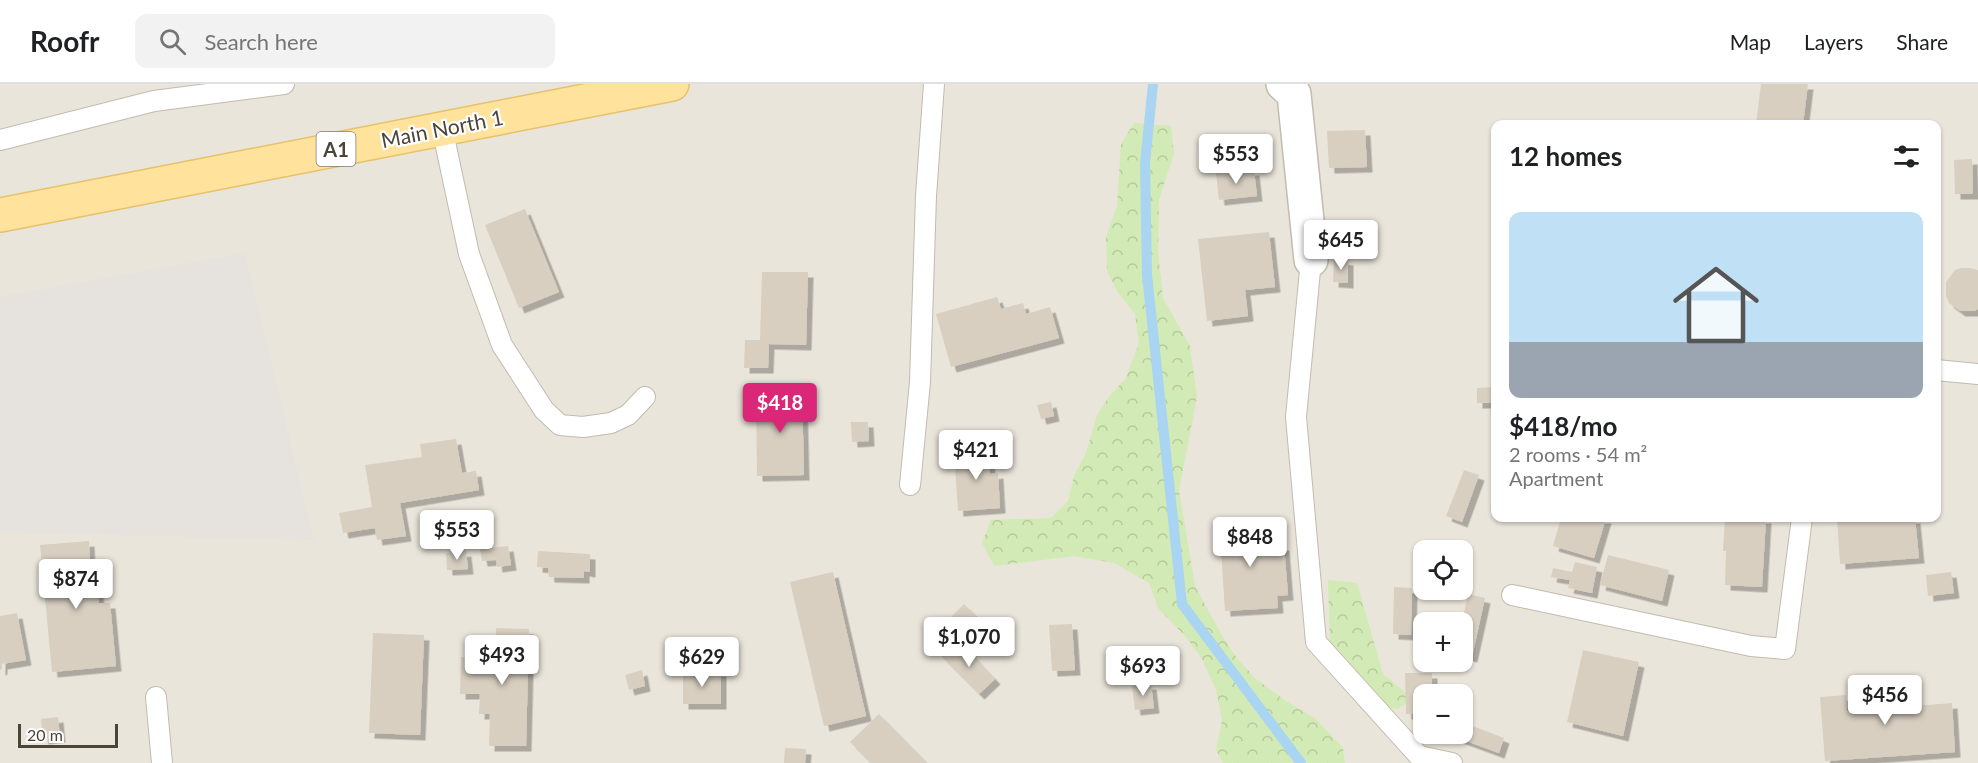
<!DOCTYPE html>
<html lang="en">
<head>
<meta charset="utf-8">
<style>
	:root { --surface:#fff; --page:#f2f2f2; --text:#202124; --muted:#757577; --line:#e0e0e0; --accent:#db2777 }
	body { margin:0; font-family:Lato,sans-serif; background:var(--page); color:var(--text); height:100vh; display:flex; flex-direction:column; font-size:22px; white-space:nowrap }
	* { box-sizing:border-box; margin:0 }
	p { font-size:20px; color:var(--muted) }
	.icon { flex:none; width:33px; height:33px; fill:none; stroke:currentColor; stroke-width:2; stroke-linecap:round; stroke-linejoin:round }
	.map { position:relative; flex:1; overflow:hidden }
	.details { position:absolute; left:1491px; top:36px; width:450px; height:402px; display:flex; flex-direction:column; background:var(--surface); border-radius:12px; box-shadow:0 2px 4px #0004 }
	.details>* { flex:none }
	.tools { position:absolute; left:1413px; top:456px; display:grid; gap:12px }
	.tools a { display:grid; place-items:center; width:60px; height:60px; border-radius:12px; background:var(--surface); box-shadow:0 2px 4px #0004; font-size:30px }
	.scale { position:absolute; left:18px; bottom:15px; width:100px; box-sizing:border-box; padding-left:6px; border:3px solid #4b4439; border-top:0; font-size:16px; line-height:21px; white-space:nowrap; color:#4b4439; -webkit-text-stroke:4px #fff; paint-order:stroke }
	.price { position:absolute; translate:-50% -51px; padding:0 14px; border-radius:6px; background:#fff; color:#222; font-size:20px; line-height:39px; filter:drop-shadow(0 2px 3px #0008) }
	.price::after { content:''; position:absolute; left:50%; top:36px; width:18px; height:14px; margin-left:-9px; background:inherit; clip-path:polygon(0 0,100% 0,50% 100%) }
	.price.on { background:var(--accent); color:#fff }
	ul { padding:0; list-style:none }
	li { display:grid; align-content:center; gap:12px; height:318px; padding:0 18px }
	li span { display:grid; place-items:center; height:186px; border-radius:12px; color:#555 }
	li>.icon { margin-inline-start:auto }
	span .icon { width:108px; height:108px; fill:#fffc; stroke-width:1 }
	li b { font-size:26px }
	h2 { display:flex; justify-content:space-between; align-items:center; height:72px; padding:0 18px; font-size:26px }
	header { display:flex; align-items:center; gap:36px; box-sizing:border-box; height:84px; padding:0 30px; background:var(--surface); border-bottom:2px solid var(--line) }
	header strong { font-size:28px }
	nav { display:flex; gap:33px; margin-inline-start:auto; font-size:21px }
	.search { width:420px; height:54px; background:var(--page); display:flex; align-items:center; gap:15px; box-sizing:border-box; padding:0 21px; border-radius:12px; color:var(--muted); font-size:22px }
	.map>svg:first-child { display:block }
	.residential { fill:#eae5da; fill-rule:evenodd }
	.industrial { fill:#e6e2dd }
	.forest { fill:url(#forest-crowns) }
	.lines { fill:none; stroke-linecap:round; stroke-linejoin:round }
	.stream { stroke:#a9d4f2; stroke-width:10 }
	.building { fill:#d8cfc1; filter:url(#shadow) }
	.lane-casing { stroke:#c2bbae; stroke-width:22 }
	.street-casing { stroke:#c2bbae; stroke-width:36 }
	.primary-casing { stroke:#e6c16a; stroke-width:36 }
	.lane { stroke:#fff; stroke-width:20 }
	.street { stroke:#fff; stroke-width:33 }
	.primary { stroke:#ffe39c; stroke-width:33 }
	.labels { text-anchor:middle; dominant-baseline:central; stroke-width:4.5; stroke-linejoin:round; paint-order:stroke }
	.shield { fill:#fff; stroke:#817c74; stroke-width:1.5 }
	.shield-label { font-size:20px; font-weight:bold; fill:#4b4439 }
	.street-label { font-size:21px; fill:#4b4439; stroke:#fff }
</style>
</head>
<body>
<header>
<strong>Roofr</strong>
<div class="search"><svg class="icon" aria-label="search" viewBox="0 0 24 24"><circle cx="10" cy="10" r="6"/><path d="M15 15l6 6"/></svg>Search here</div>
<nav><a>Map</a><a>Layers</a><a>Share</a></nav>
</header>
<div class="map">
<svg width="1978" height="679" viewBox="0 0 1978 679">
	<defs>
		<pattern id="forest-crowns" width="20" height="18" patternUnits="userSpaceOnUse" patternTransform="scale(1.5)"><rect width="20" height="18" fill="#d2eab5"/><path d="M2 6a3 3 0 1 1 6 0M12 15a3 3 0 1 1 6 0" fill="none" stroke="#b6ca9c"/></pattern>
		<filter id="shadow"><feDropShadow dx="5.5" dy="5.5" stdDeviation="0" flood-color="#0004"/></filter>
	</defs>
	<rect width="100%" height="100%" fill="#f6f3ec"/>
	<!-- residential -->
	<path class="residential" d="M 0,0 L 1978,0 L 1978,679 L 0,679 ZM 1496,40 L 1936,40 L 1936,434 L 1496,434 ZM 1424,466 L 1462,466 L 1462,506 L 1424,506 ZM 1424,538 L 1462,538 L 1462,578 L 1424,578 ZM 1424,610 L 1462,610 L 1462,650 L 1424,650 Z"/>
	<!-- industrial -->
	<path class="industrial" d="M 245,169 L 314,456 L 0,448 L 0,213 Z"/>
	<!-- forest -->
	<path class="forest" d="M 1134,39 L 1171,42 L 1174,69 L 1159,116 L 1158,168 L 1163,214 L 1190,262 L 1197,313 L 1179,406 L 1195,502 L 1224,555 L 1237,574 L 1256,595 L 1286,617 L 1316,635 L 1343,664 L 1345,679 L 1223,679 L 1216,666 L 1222,636 L 1216,606 L 1202,575 L 1186,553 L 1158,524 L 1149,499 L 1114,479 L 1074,472 L 994,482 L 982,459 L 991,436 L 1051,434 L 1068,417 L 1074,392 L 1086,369 L 1097,331 L 1108,314 L 1126,294 L 1139,259 L 1135,230 L 1118,209 L 1107,187 L 1106,154 L 1117,122 L 1121,60 Z
		M 1328,496 L 1357,499 L 1383,590 L 1413,615 L 1397,625 L 1358,619 L 1330,562 Z"/>
	<g class="lines">
		<!-- stream -->
		<path class="stream" d="M 1153,0 L 1145,79 L 1147,191 L 1182,520 L 1301,679"/>
	</g>
	<!-- building -->
	<path class="building" d="M 1761,0 L 1808,0 L 1803,40 L 1756,40 Z
		M 1365,46 L 1367,83 L 1329,84 L 1327,47 Z
		M 1972,75 L 1973,110 L 1955,110 L 1954,76 Z
		M 1254,86 L 1257,112 L 1219,116 L 1216,89 Z
		M 525,125 L 559,208 L 519,224 L 485,141 Z
		M 1269,148 L 1275,203 L 1245,206 L 1248,232 L 1207,237 L 1198,155 Z
		M 1334,175 L 1348,176 L 1348,199 L 1333,198 Z
		M 1962,184 L 1970,184 L 1978,186 L 1978,225 L 1974,227 L 1960,227 L 1949,219 L 1946,212 L 1946,198 L 1955,186 Z
		M 762,188 L 808,188 L 806,261 L 769,260 L 768,284 L 744,284 L 745,256 L 760,256 Z
		M 997,213 L 1001,225 L 1023,219 L 1026,230 L 1050,223 L 1059,254 L 951,283 L 936,230 Z
		M 1496,303 L 1496,319 L 1477,319 L 1477,304 Z
		M 802,308 L 804,391 L 757,392 L 756,309 Z
		M 1051,318 L 1054,332 L 1041,335 L 1037,321 Z
		M 851,338 L 868,338 L 869,357 L 852,358 Z
		M 456,355 L 462,389 L 476,387 L 479,406 L 400,419 L 406,452 L 377,456 L 375,444 L 343,449 L 339,429 L 372,423 L 365,381 L 422,373 L 420,360 Z
		M 989,364 L 990,390 L 998,389 L 1000,424 L 958,427 L 954,366 Z
		M 1464,386 L 1479,391 L 1462,438 L 1446,432 Z
		M 1561,434 L 1606,434 L 1594,474 L 1553,462 Z
		M 1725,434 L 1766,434 L 1762,503 L 1725,501 L 1726,467 L 1723,467 Z
		M 1837,434 L 1915,434 L 1919,474 L 1840,480 Z
		M 1255,435 L 1257,462 L 1284,461 L 1288,511 L 1277,512 L 1278,524 L 1225,527 L 1219,437 Z
		M 89,457 L 90,476 L 95,475 L 99,519 L 110,519 L 116,582 L 52,588 L 40,461 Z
		M 508,462 L 511,481 L 497,483 L 496,476 L 482,477 L 480,465 Z
		M 466,467 L 468,485 L 447,486 L 446,469 Z
		M 538,467 L 590,470 L 590,488 L 584,487 L 584,494 L 549,493 L 548,484 L 537,483 Z
		M 1608,471 L 1669,486 L 1662,517 L 1600,501 Z
		M 1575,478 L 1597,483 L 1592,509 L 1568,504 L 1570,496 L 1551,493 L 1553,484 L 1572,488 Z
		M 833,488 L 866,632 L 824,642 L 790,498 Z
		M 1951,488 L 1954,509 L 1928,512 L 1926,491 Z
		M 1394,503 L 1412,504 L 1411,551 L 1393,550 Z
		M 1468,510 L 1485,514 L 1472,573 L 1462,571 L 1462,538 Z
		M 964,520 L 976,532 L 961,547 L 949,535 Z
		M 17,529 L 26,576 L 2,580 L 2,585 L 0,586 L 0,532 Z
		M 1072,540 L 1075,586 L 1052,587 L 1049,541 Z
		M 496,544 L 529,545 L 526,662 L 489,662 L 490,630 L 479,630 L 480,610 L 460,610 L 461,573 L 495,574 Z
		M 373,549 L 424,551 L 420,651 L 369,649 Z
		M 959,557 L 995,595 L 979,610 L 942,573 Z
		M 1583,566 L 1639,578 L 1623,652 L 1567,638 Z
		M 642,586 L 645,602 L 629,606 L 625,591 Z
		M 683,587 L 721,587 L 721,620 L 683,620 Z
		M 1405,589 L 1432,589 L 1432,610 L 1424,610 L 1424,630 L 1406,630 Z
		M 1901,591 L 1903,623 L 1952,619 L 1955,668 L 1825,677 L 1820,613 L 1846,611 L 1847,627 L 1876,625 L 1874,592 Z
		M 1151,600 L 1154,624 L 1135,626 L 1132,602 Z
		M 879,630 L 927,679 L 871,679 L 850,658 Z
		M 58,633 L 60,653 L 43,655 L 41,635 Z
		M 1462,638 L 1504,654 L 1499,669 L 1447,650 L 1462,650 Z
		M 785,664 L 806,665 L 805,679 L 784,679 Z"/>
	<g class="lines">
		<!-- lane casing -->
		<g class="lane-casing">
			<path id="lane" d="M 442,44 L 469,170 L 502,261 L 544,326 L 560,341 L 583,343 L 611,339 L 628,331 L 645,313
				M 0,56 L 154,17 L 284,0
				M 1311,176 L 1296,333 L 1316,558 L 1419,672 L 1452,679
				M 1936,286 L 1978,290
				M 910,401 L 920,298 L 926,112 L 934,0
				M 1512,511 L 1751,562 L 1785,565 L 1802,434
				M 156,613 L 162,679"/>
		</g>
		<!-- street casing -->
		<g class="street-casing">
			<path id="street" d="M 1283,0 L 1294,10 L 1311,176"/>
		</g>
		<!-- primary casing -->
		<g class="primary-casing">
			<path id="primary" d="M 0,131 L 672,0"/>
		</g>
		<!-- lane -->
		<use href="#lane" class="lane"/>
		<!-- street -->
		<use href="#street" class="street"/>
		<!-- primary -->
		<use href="#primary" class="primary"/>
	</g>
	<g class="labels">
		<!-- shield labels -->
		<rect class="shield" x="316.5" y="48" width="39" height="34" rx="4.5"/>
		<g class="shield-label">
			<text x="336" y="65">A1</text>
		</g>
		<!-- street labels -->
		<g class="street-label">
			<text transform="translate(442 44) rotate(-11)">Main North 1</text>
		</g>
	</g>
</svg>
<div class="tools">
<a><svg class="icon" aria-label="locate" viewBox="0 0 24 24"><circle cx="12" cy="12" r="6"/><path d="M12 2v4M12 18v4M2 12h4M18 12h4"/></svg></a>
<a>+</a>
<a>−</a>
</div>
<div class="scale">20 m</div>
<b class="price" style="left:1236px;top:101px">$553</b>
<b class="price" style="left:1341px;top:187px">$645</b>
<b class="price on" style="left:780px;top:350px">$418</b>
<b class="price" style="left:976px;top:397px">$421</b>
<b class="price" style="left:457px;top:477px">$553</b>
<b class="price" style="left:1250px;top:484px">$848</b>
<b class="price" style="left:76px;top:526px">$874</b>
<b class="price" style="left:969px;top:584px">$1,070</b>
<b class="price" style="left:502px;top:602px">$493</b>
<b class="price" style="left:702px;top:604px">$629</b>
<b class="price" style="left:1143px;top:613px">$693</b>
<b class="price" style="left:1885px;top:642px">$456</b>
<section class="details">
<h2>12 homes<svg class="icon" aria-label="filters" viewBox="0 0 24 24"><path d="M4 7h16M4 17h16"/><circle cx="9" cy="7" r="2"/><circle cx="15" cy="17" r="2"/></svg></h2>
<ul>
<li><span style="background:linear-gradient(#bfe0f5 70%,#9aa5b1 0)"><svg class="icon" aria-label="home" viewBox="0 0 24 24"><path d="M3 11l9-7 9 7M6 9v11h12V9"/></svg></span><div><b>$418/mo</b><p>2 rooms · 54 m²</p><p>Apartment</p></div></li>
</ul>
</section>
</div>
</body>
</html>
